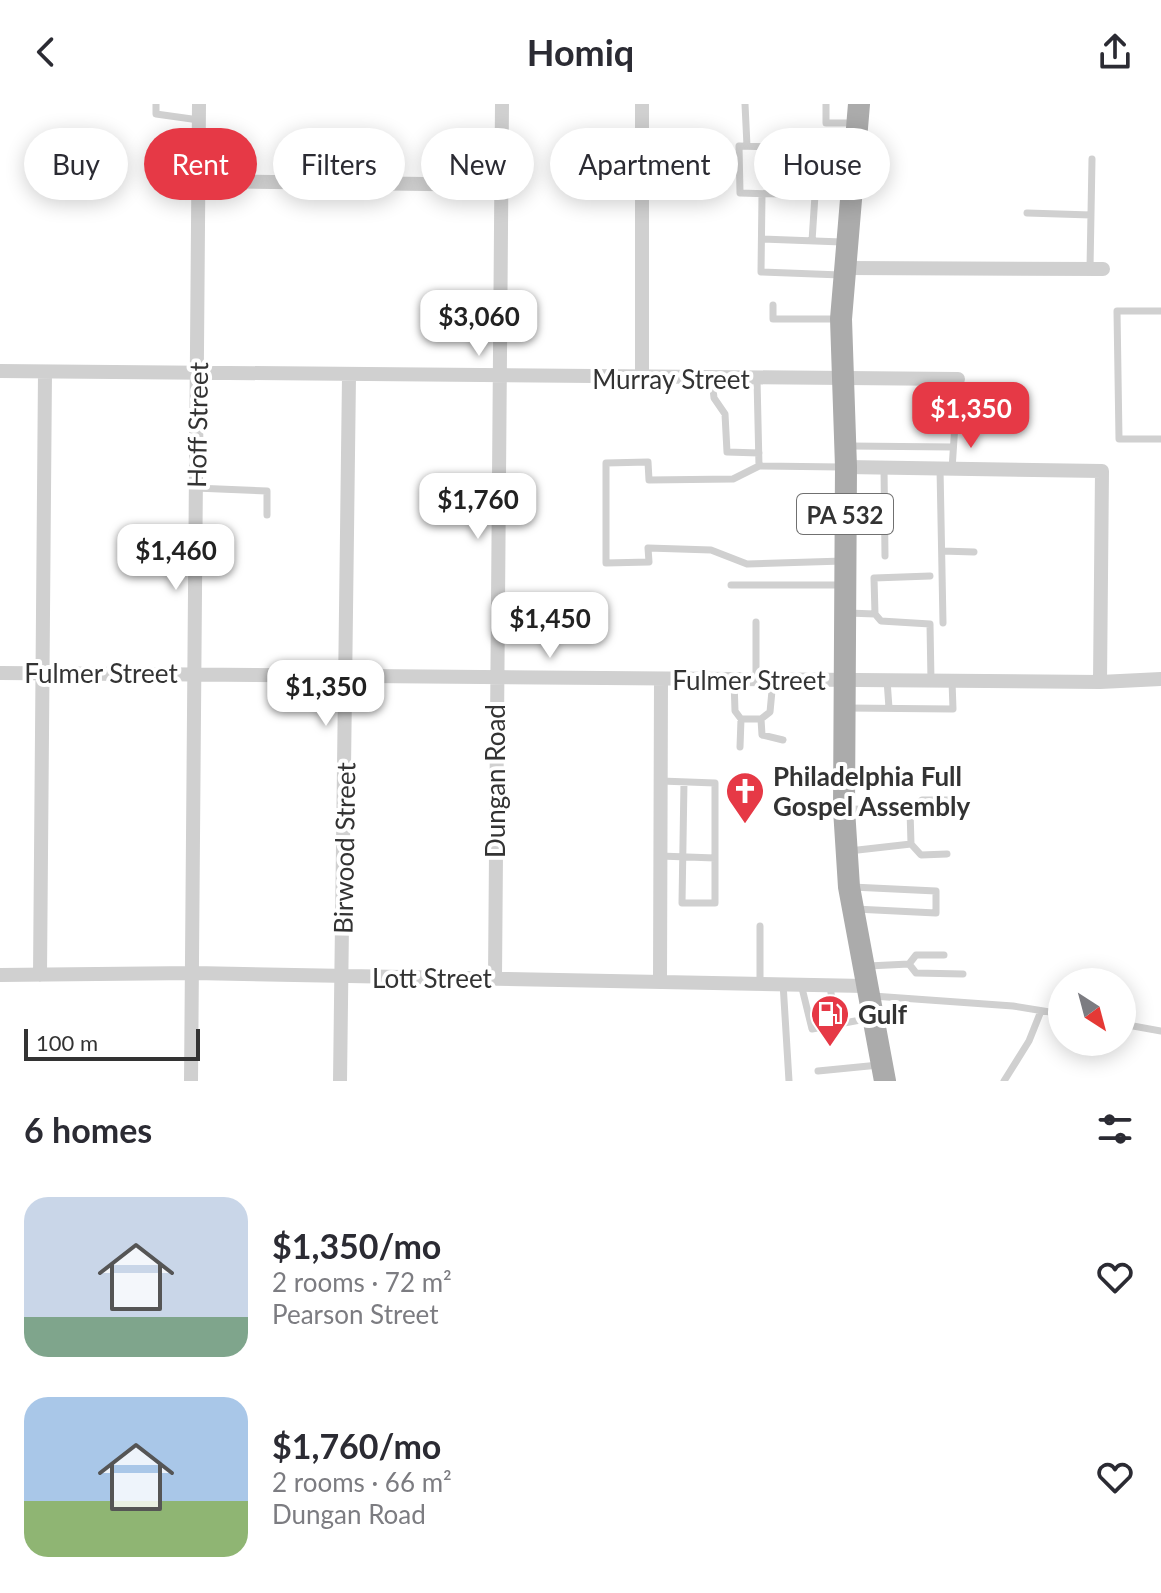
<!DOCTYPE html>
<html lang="en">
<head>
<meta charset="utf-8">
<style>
	:root { --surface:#fff; --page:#f7f7f7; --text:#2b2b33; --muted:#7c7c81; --accent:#e63946 }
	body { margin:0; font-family:Lato,sans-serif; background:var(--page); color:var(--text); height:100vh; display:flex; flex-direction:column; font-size:30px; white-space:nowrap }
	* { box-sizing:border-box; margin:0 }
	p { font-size:26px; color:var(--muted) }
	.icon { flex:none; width:44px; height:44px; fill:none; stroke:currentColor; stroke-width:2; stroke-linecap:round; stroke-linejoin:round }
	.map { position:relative; height:977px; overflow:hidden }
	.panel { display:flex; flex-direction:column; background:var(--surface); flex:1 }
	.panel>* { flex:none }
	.banner { position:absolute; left:24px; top:24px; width:1114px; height:72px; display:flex; gap:16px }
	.needle { width:52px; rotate:144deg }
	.controls { position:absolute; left:1048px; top:864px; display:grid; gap:16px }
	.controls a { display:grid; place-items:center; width:88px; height:88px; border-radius:50%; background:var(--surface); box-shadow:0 4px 20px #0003; font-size:40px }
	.scale { position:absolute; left:24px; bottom:20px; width:176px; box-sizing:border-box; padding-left:8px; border:4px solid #333; border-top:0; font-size:22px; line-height:28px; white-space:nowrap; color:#333; -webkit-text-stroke:6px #fff; paint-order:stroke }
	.price { position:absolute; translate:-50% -68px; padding:0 18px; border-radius:16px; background:#fff; color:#222; font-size:26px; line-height:52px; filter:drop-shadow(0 2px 4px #0008) }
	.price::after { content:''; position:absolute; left:50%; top:48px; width:24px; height:18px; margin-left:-12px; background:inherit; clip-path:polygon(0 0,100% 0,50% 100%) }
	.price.selected { background:var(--accent); color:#fff }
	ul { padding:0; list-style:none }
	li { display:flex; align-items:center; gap:24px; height:200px; padding:0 24px }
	li span { display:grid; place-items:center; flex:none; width:224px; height:160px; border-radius:24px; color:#555 }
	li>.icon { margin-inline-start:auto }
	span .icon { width:96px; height:96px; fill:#fffc; stroke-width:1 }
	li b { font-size:34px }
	h2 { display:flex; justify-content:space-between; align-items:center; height:96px; padding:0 24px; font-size:34px }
	.tag { padding:0 28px; border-radius:36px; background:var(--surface); box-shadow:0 4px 20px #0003; font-size:28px; line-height:72px }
	.tag.selected { background:var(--accent); color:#fff }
	header { display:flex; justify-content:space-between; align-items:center; height:104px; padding:0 24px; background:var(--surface); font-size:36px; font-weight:700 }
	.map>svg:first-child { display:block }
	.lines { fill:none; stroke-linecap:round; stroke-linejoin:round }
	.service { stroke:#d0d0d0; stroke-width:7 }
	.minor { stroke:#d0d0d0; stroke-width:14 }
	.primary { stroke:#ababab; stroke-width:22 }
	.labels { text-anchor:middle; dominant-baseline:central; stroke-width:8; stroke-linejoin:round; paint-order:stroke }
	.shield { fill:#fff; stroke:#707070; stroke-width:2 }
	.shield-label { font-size:24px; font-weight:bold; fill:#333 }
	.street-label { font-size:26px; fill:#333; stroke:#fff }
	.poi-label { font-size:26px; font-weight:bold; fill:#333; stroke:#fff; text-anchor:start }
</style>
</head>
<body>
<header><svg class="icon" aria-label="back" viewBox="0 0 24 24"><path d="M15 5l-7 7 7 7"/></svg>Homiq<svg class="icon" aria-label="share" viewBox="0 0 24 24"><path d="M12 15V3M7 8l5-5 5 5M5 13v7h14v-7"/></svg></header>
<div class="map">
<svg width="1161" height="977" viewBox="0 0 1161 977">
	<rect width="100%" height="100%" fill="#fff"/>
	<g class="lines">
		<!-- service -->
		<path class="service" d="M 156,0 L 156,10 L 199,16
			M 745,0 L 747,42
			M 826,0 L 826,19 L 853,19
			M 762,91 L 761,168 L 841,171
			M 847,92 L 740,89 L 739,42 L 852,45
			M 1027,109 L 1091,111
			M 762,135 L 842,138
			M 812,137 L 815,91
			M 1090,164 L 1092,55
			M 773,201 L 773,215 L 839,215
			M 1161,207 L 1117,207 L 1119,335 L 1161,335
			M 712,275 L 714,294 L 725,310 L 727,348 L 759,349
			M 757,275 L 759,362 L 733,375 L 649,376 L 648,358 L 606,359 L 606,459 L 649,458 L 648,444 L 711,446 L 747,460 L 843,457
			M 850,342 L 952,343
			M 759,362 L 841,363
			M 884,363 L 885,452
			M 940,364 L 943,519
			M 952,365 L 958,275
			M 195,384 L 267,387 L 267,411
			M 942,447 L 974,448
			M 731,481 L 843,481
			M 848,509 L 875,510 L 881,517 L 930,520 L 931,577
			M 875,510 L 874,474 L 930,472
			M 734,576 L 735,607 L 741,615 L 761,615 L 770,608 L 773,576
			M 756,576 L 756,518
			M 887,576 L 889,604
			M 846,604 L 953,605 L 952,577
			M 761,615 L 762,631 L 783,636
			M 740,643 L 741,615
			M 684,678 L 682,799 L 715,799 L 715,754
			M 848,705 L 910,706 L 911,740 L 849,747
			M 910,706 L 922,696 L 950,696
			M 911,740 L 921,751 L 947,750
			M 660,752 L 715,754 L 715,679 L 661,677
			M 852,783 L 936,787 L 936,809 L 855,805
			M 760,822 L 760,879
			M 909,860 L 916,851 L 944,851
			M 868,862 L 909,860 L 916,869 L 963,870
			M 783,879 L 789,977
			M 801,880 L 812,925 L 871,914
			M 830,881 L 835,920
			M 873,892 L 1013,902 L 1062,910
			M 1122,920 L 1161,927
			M 818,967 L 879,961
			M 1004,977 L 1029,937 L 1041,907"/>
		<!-- minor -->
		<path class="minor" d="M 199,77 L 502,81
			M 845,164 L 1103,165
			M 0,267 L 958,275
			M 642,275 L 642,0
			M 846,363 L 1102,367 L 1100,578
			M 0,569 L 1100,578 L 1161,575
			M 0,871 L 194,869 L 865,882
			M 40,871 L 45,268
			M 495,874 L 502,0
			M 660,876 L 661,576
			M 191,977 L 199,0
			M 340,977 L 349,272"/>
		<!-- primary -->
		<path class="primary" d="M 859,0 L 841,215 L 846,363 L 844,705 L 849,783 L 885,977"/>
	</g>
	<!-- icons -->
	<defs>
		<g id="church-pin" transform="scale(2)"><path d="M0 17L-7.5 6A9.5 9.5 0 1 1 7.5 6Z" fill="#e63946" stroke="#fff"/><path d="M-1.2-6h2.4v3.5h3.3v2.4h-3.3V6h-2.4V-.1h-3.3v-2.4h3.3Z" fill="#fff"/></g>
		<g id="fuel-pin" transform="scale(2)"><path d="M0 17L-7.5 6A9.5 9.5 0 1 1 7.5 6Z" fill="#e63946" stroke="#fff"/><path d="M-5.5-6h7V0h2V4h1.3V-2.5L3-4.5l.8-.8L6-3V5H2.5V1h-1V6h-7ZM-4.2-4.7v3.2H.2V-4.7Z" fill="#fff"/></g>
	</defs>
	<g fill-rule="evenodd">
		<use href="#church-pin" x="745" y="687"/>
		<use href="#fuel-pin" x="830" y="910"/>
	</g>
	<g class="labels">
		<!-- shield labels -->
		<rect class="shield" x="797" y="390" width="96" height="40" rx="6"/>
		<g class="shield-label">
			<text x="845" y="410">PA 532</text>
		</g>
		<!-- street labels -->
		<g class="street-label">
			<text x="671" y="275">Murray Street</text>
			<text transform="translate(197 321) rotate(-89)">Hoff Street</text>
			<text x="101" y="569">Fulmer Street</text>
			<text x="749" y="576">Fulmer Street</text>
			<text transform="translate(495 677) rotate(-90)">Dungan Road</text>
			<text transform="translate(344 744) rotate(-89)">Birwood Street</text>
			<text x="432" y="874">Lott Street</text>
		</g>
		<!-- poi labels -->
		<g class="poi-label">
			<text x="773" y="672">Philadelphia Full<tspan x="773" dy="30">Gospel Assembly</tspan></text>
			<text x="858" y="910">Gulf</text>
		</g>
	</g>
</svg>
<div class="controls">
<a><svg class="needle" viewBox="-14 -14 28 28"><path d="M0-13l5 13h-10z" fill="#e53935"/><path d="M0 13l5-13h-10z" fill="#7c7c81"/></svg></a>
</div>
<div class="scale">100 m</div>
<b class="price" style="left:479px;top:254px">$3,060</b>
<b class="price selected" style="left:971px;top:346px">$1,350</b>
<b class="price" style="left:478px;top:437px">$1,760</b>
<b class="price" style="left:176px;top:488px">$1,460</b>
<b class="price" style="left:550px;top:556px">$1,450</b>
<b class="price" style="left:326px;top:624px">$1,350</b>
<div class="banner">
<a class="tag">Buy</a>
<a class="tag selected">Rent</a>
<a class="tag">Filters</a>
<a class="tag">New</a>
<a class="tag">Apartment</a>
<a class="tag">House</a>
</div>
</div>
<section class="panel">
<h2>6 homes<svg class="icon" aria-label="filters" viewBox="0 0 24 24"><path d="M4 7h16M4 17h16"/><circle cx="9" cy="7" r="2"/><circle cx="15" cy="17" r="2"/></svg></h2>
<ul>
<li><span style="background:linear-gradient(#c9d6e8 75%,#7fa58c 0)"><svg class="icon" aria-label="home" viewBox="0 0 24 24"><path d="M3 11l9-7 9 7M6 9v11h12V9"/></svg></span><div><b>$1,350/mo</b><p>2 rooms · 72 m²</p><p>Pearson Street</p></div><svg class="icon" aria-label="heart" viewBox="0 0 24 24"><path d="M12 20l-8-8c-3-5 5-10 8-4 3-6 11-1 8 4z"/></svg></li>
<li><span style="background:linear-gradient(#a9c7e8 65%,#8fb573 0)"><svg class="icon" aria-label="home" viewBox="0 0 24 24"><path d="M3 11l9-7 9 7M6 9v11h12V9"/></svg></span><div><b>$1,760/mo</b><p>2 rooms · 66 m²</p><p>Dungan Road</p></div><svg class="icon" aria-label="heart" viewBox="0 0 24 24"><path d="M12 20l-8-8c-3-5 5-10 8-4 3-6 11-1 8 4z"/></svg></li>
</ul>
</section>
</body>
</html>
